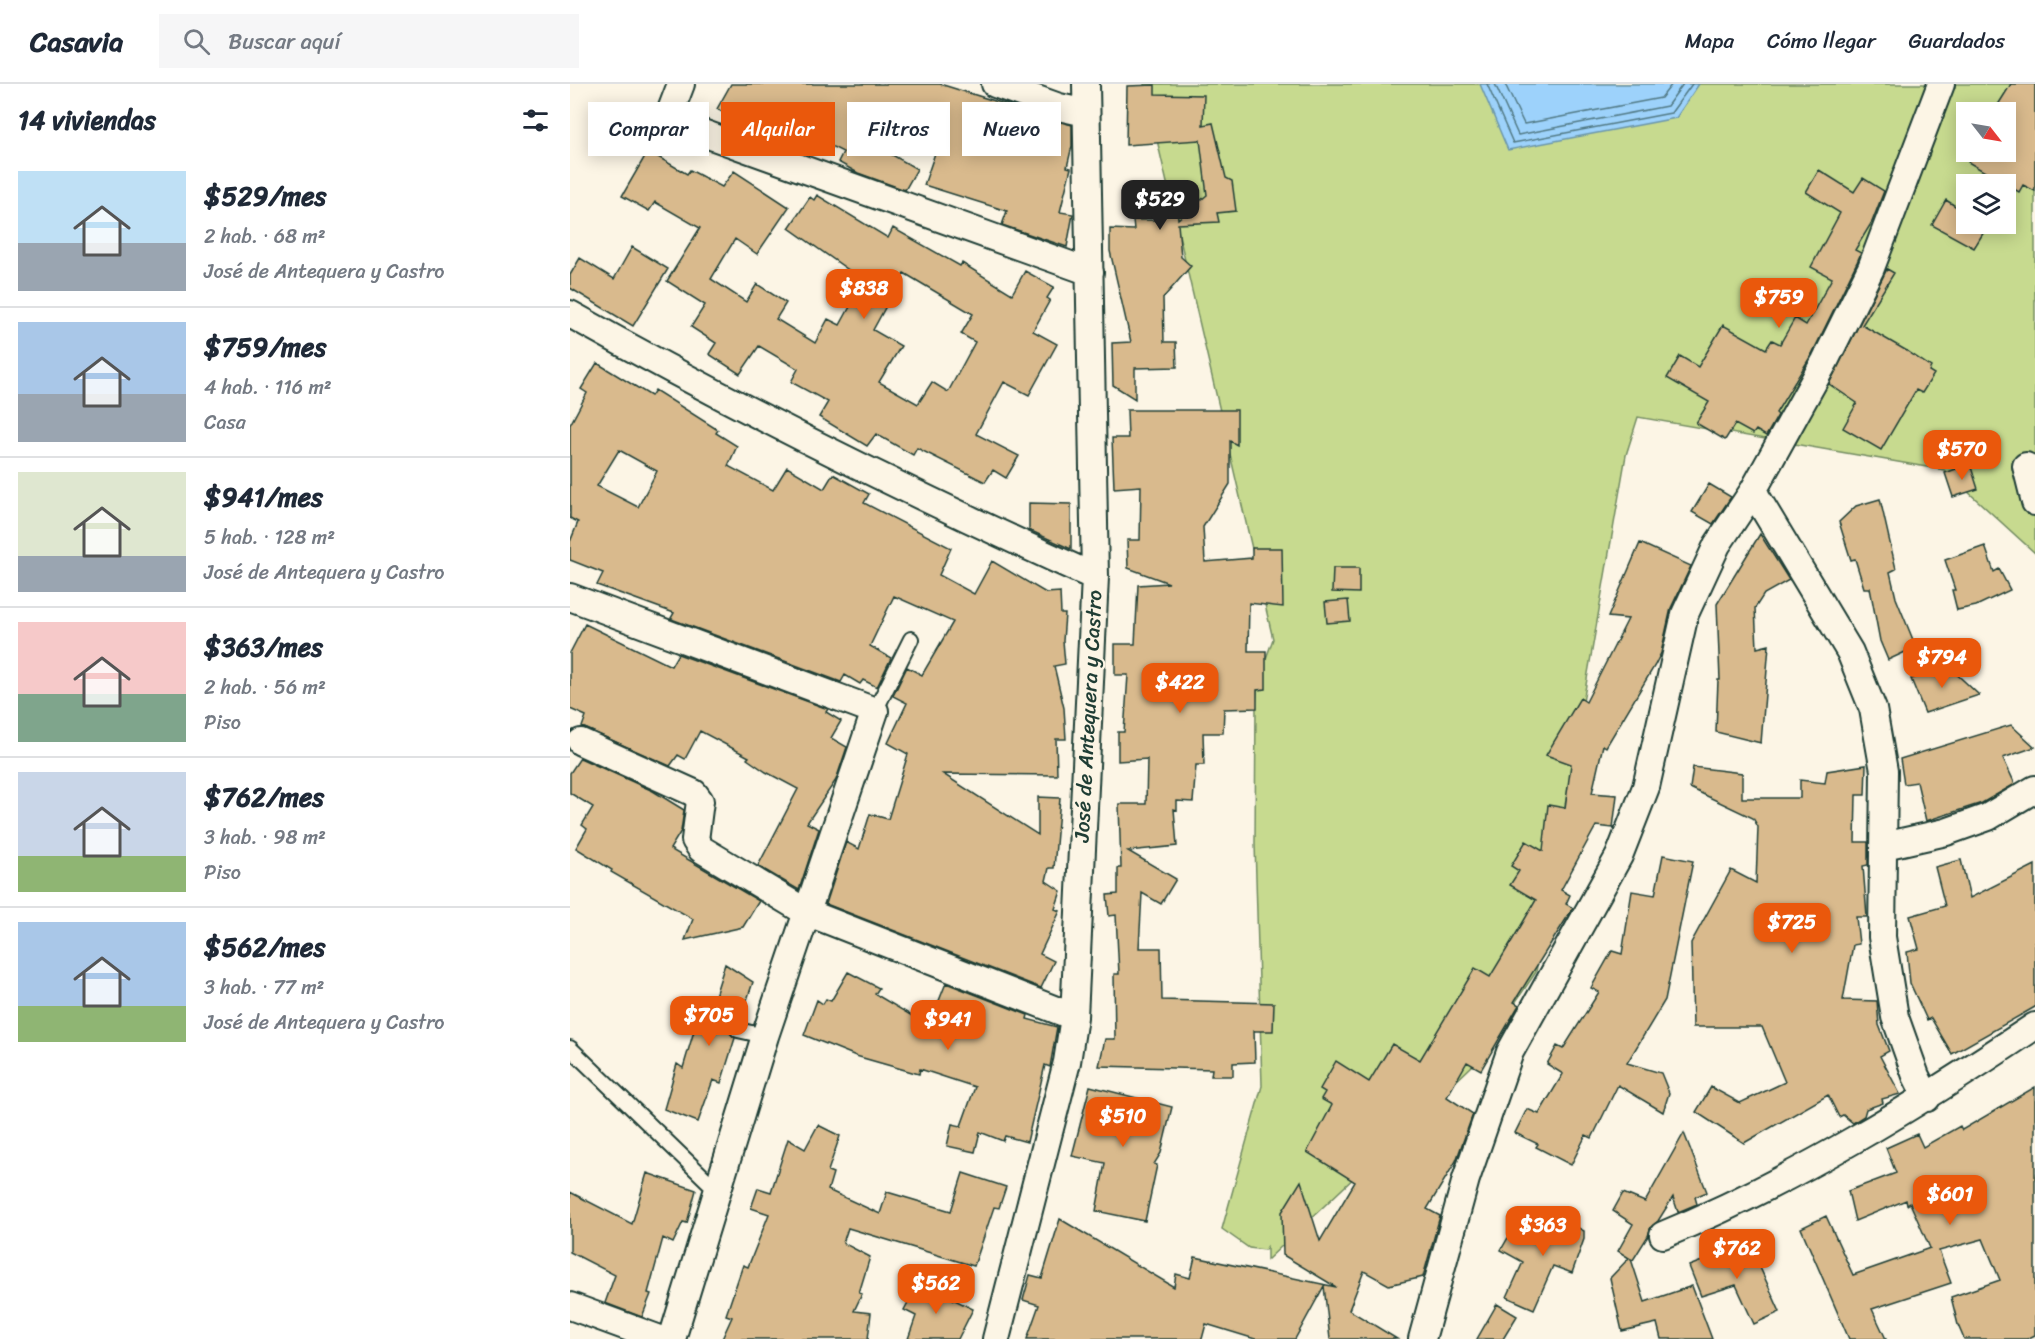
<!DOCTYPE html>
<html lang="es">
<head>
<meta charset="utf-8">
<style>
	:root { --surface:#fff; --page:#f6f6f7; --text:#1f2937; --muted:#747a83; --line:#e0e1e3; --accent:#ea580c }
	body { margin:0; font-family:Sriracha,sans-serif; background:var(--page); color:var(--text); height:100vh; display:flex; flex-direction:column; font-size:22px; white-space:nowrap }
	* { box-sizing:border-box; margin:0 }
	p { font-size:20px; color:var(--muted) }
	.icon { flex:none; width:33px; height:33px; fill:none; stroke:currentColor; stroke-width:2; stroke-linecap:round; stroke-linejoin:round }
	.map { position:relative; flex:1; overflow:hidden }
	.drawer { display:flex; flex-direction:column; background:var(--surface); width:570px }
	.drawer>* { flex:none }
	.guide { position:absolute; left:18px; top:18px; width:570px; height:54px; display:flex; gap:12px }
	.needle { width:39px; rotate:121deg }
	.controls { position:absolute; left:1386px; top:18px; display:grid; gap:12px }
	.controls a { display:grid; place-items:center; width:60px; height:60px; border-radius:0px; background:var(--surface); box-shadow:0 3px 15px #0003; font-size:30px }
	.price { position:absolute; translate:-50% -51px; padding:0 14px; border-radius:12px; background:var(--accent); color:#fff; font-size:20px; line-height:39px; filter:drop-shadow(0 2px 3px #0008) }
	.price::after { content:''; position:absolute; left:50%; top:36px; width:18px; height:14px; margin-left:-9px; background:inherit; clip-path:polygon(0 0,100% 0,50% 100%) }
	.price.current { background:#222; color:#fff }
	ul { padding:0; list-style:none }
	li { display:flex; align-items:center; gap:18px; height:150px; padding:0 18px }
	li+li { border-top:2px solid var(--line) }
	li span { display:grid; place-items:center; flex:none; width:168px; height:120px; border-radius:0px; color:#555 }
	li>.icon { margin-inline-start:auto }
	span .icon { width:72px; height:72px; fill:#fffc; stroke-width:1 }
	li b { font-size:26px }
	h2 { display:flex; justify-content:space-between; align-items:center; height:72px; padding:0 18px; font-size:26px }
	.chip { padding:0 21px; border-radius:0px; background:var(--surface); box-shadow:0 3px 15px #0003; font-size:21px; line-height:54px }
	.chip.current { background:var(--accent); color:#fff }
	header { display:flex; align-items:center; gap:36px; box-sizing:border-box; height:84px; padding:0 30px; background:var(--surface); border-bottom:2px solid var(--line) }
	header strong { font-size:28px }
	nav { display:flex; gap:33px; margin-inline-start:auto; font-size:21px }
	.search { width:420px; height:54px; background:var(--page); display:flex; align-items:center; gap:15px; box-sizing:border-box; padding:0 21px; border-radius:0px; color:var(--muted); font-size:22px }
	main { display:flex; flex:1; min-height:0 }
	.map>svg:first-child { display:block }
	.green { fill:#c7da8f; stroke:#738c62; stroke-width:1.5; fill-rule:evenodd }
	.water { fill:#9dd2fb; stroke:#6b96ab; stroke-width:1.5 }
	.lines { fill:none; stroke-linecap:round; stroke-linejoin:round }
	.shore { stroke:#517984; stroke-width:1.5 }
	.building { fill:#d9ba8d; stroke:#1f3d34; stroke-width:1.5; fill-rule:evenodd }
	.lane-casing { stroke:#1f3d34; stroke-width:18 }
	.street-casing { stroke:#1f3d34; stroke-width:30 }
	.lane { stroke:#fcf5e5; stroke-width:14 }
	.street { stroke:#fcf5e5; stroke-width:26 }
	.labels { text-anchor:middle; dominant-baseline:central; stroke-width:4.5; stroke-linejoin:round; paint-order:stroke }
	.street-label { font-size:21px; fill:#1f3d34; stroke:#fcf5e5 }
</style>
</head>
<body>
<header>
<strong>Casavia</strong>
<div class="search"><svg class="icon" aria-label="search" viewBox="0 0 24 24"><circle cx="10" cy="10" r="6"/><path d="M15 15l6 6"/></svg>Buscar aquí</div>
<nav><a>Mapa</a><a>Cómo llegar</a><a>Guardados</a></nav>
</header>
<main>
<section class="drawer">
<h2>14 viviendas<svg class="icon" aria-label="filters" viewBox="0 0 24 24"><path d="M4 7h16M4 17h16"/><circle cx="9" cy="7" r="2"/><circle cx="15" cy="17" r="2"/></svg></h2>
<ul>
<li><span style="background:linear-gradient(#bfe0f5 60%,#9aa5b1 0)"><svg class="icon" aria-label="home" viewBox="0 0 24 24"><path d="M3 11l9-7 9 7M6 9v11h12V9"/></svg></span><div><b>$529/mes</b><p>2 hab. · 68 m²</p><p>José de Antequera y Castro</p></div></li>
<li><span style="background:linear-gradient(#a9c7e8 60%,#9aa5b1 0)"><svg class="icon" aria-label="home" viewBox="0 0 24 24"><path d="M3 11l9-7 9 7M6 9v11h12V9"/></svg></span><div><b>$759/mes</b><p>4 hab. · 116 m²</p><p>Casa</p></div></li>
<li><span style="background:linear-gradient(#dfe7d0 70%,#9aa5b1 0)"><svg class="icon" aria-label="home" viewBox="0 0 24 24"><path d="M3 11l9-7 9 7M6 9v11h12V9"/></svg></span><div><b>$941/mes</b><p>5 hab. · 128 m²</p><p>José de Antequera y Castro</p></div></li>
<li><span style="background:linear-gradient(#f6c9c9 60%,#7fa58c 0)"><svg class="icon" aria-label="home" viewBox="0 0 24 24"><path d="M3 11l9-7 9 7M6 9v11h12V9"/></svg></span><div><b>$363/mes</b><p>2 hab. · 56 m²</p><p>Piso</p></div></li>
<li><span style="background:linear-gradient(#c9d6e8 70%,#8fb573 0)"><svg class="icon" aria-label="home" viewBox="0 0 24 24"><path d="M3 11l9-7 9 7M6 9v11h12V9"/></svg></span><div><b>$762/mes</b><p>3 hab. · 98 m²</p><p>Piso</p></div></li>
<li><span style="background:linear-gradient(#a9c7e8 70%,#8fb573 0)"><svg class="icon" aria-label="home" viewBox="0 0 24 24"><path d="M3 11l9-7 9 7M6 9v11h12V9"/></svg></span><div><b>$562/mes</b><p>3 hab. · 77 m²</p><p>José de Antequera y Castro</p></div></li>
</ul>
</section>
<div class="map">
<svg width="1465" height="1255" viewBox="0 0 1465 1255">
	<rect width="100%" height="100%" fill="#fcf5e5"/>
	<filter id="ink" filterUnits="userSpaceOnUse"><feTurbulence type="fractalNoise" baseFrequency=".0167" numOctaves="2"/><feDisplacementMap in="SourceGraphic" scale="12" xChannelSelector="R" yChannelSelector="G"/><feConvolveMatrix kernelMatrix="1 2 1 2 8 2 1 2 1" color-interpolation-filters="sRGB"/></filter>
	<g filter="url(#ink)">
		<!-- green -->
		<path class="green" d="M 574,0 L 1465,0 L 1465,469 L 1374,386 L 1068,333 L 1056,371 L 966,888 L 902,982 L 697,1176 L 697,1163 L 695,1166 L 679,1164 L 652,1145 L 692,1002 L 685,759 L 686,622 L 688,597 L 703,555 ZM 1396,28 L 1436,28 L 1436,68 L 1396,68 ZM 1396,100 L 1436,100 L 1436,140 L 1396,140 Z"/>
		<!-- water -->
		<path class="water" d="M 910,0 L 1129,0 L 1106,34 L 938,66 Z"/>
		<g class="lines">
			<!-- shore -->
			<path class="shore" d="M 917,0 L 943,59 L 1101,29 L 1122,0
				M 925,0 L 948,51 L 1097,22 L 1113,0
				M 935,0 L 954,40 L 1091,14 L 1102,0"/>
		</g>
		<!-- building -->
		<path class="building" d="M 161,0 L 370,0 L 502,41 L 502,62 L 497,83 L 501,84 L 490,128 L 503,130 L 497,163 L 432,141 L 437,127 L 354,101 L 374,43 L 333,19 L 310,64 L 347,85 L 335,106 L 288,89 L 268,78 L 273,68 L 231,47 L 224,58 L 191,36 L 183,51 L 162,44 L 166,36 L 147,25 Z
			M 1441,0 L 1465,0 L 1465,107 L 1453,101 L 1449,108 L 1398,78 L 1405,68 L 1436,68 L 1436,28 L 1427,28 L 1428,26 L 1426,24 Z
			M 585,1 L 585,10 L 634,11 L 633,41 L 643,39 L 656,94 L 662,97 L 666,127 L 647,129 L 649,138 L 608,140 L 611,173 L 621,182 L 593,214 L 594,258 L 606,258 L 607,283 L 565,284 L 565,315 L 543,301 L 542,259 L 561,258 L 540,167 L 540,145 L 564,146 L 563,136 L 586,136 L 607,125 L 608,135 L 637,111 L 630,56 L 556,61 L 557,2 Z
			M 78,67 L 117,90 L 120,86 L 152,103 L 164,87 L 219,123 L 187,170 L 165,155 L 141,195 L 176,218 L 187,200 L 216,219 L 206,235 L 245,259 L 258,235 L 270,241 L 294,197 L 219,144 L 240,113 L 244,116 L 247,111 L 318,154 L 323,144 L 390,182 L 392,179 L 442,210 L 455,187 L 484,203 L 477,214 L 480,216 L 463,247 L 487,260 L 459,311 L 434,298 L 406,350 L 449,372 L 436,394 L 423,386 L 415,398 L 347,364 L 343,371 L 306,350 L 297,362 L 249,333 L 258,318 L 221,298 L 228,285 L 189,262 L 170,290 L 139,270 L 146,259 L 121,243 L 135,221 L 97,197 L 130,144 L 85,118 L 79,127 L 52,112 ZM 334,189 L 403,230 L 391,250 L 405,258 L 378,308 L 362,298 L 348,320 L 309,298 L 331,262 L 303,246 Z
			M 1249,86 L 1284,108 L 1293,94 L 1314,107 L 1302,138 L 1285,166 L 1291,169 L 1287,178 L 1242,270 L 1206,329 L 1208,331 L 1196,352 L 1186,346 L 1183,350 L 1165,340 L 1155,356 L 1126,339 L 1139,318 L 1097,294 L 1110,272 L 1128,283 L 1153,241 L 1196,265 L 1202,256 L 1210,260 L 1225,234 L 1236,241 L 1262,194 L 1241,183 L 1270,129 L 1236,108 Z
			M 1376,116 L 1396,129 L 1396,140 L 1411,140 L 1417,143 L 1404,164 L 1362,141 Z
			M 62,163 L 98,185 L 63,242 L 0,204 L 0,191 L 10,174 L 44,195 Z
			M 1317,185 L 1324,189 L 1292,241 L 1337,267 L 1361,283 L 1359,287 L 1364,290 L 1352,309 L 1346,306 L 1311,366 L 1273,344 L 1287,319 L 1259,300 Z
			M 27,279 L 81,312 L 85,306 L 148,346 L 146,349 L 167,362 L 158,382 L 203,406 L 217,383 L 254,405 L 263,390 L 299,410 L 294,419 L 381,464 L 369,491 L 404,510 L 422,477 L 476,509 L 490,508 L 491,530 L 495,530 L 493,557 L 495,580 L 484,582 L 494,624 L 496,655 L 486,655 L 487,691 L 373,690 L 468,751 L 468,713 L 490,714 L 484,784 L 479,784 L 476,797 L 491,807 L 485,825 L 490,827 L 470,870 L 484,877 L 471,904 L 256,820 L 276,758 L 289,765 L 300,730 L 318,735 L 338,670 L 318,659 L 337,619 L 323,612 L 337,583 L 352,591 L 383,538 L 324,512 L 300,562 L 321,574 L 307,603 L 293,596 L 290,600 L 275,591 L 271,598 L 104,536 L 101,534 L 104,529 L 27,501 L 33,489 L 0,476 L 0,458 L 8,438 L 0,434 L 0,341 L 17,309 L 11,305 ZM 49,366 L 87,387 L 68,423 L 27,402 Z
			M 557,326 L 667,326 L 667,361 L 660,357 L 660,400 L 633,443 L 635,478 L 682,474 L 682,464 L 712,464 L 713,523 L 679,519 L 678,567 L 696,567 L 696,605 L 687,606 L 687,624 L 654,625 L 653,649 L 633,649 L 634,681 L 626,681 L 623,718 L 607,717 L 607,726 L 604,725 L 607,762 L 558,767 L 606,795 L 591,820 L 572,809 L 569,864 L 591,864 L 592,916 L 704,919 L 703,947 L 684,947 L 685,978 L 663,979 L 663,992 L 641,992 L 642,985 L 529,982 L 535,955 L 545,955 L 544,890 L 549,890 L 546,831 L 539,832 L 537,811 L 548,810 L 548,784 L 551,784 L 549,720 L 576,720 L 577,675 L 548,677 L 548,648 L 554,648 L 558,591 L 545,591 L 545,560 L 565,560 L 568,501 L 599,499 L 558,484 L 557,456 L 570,456 L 571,402 L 544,404 L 542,354 L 558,354 Z
			M 1400,380 L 1408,405 L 1383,413 L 1375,389 Z
			M 1139,400 L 1161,413 L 1143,440 L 1122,428 Z
			M 1310,415 L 1326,485 L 1320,488 L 1326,514 L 1346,563 L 1318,576 L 1310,557 L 1300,504 L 1294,504 L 1285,475 L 1281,476 L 1269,438 L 1286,422 Z
			M 459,419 L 501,420 L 501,465 L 459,446 Z
			M 1190,450 L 1219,496 L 1194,510 L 1185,524 L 1187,564 L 1199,561 L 1191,659 L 1146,648 L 1148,596 L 1150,596 L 1147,520 Z
			M 1070,459 L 1121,482 L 1101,524 L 1091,569 L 1085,581 L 1036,663 L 1033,661 L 1022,709 L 1047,711 L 1043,744 L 1026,742 L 991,806 L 1000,811 L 996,820 L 1003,824 L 944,918 L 949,921 L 911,986 L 897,978 L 877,1013 L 903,1030 L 886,1077 L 857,1125 L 870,1132 L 853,1193 L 819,1201 L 794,1187 L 779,1226 L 827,1255 L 760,1255 L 754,1202 L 725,1255 L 685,1255 L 636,1240 L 632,1255 L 457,1255 L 469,1221 L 453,1216 L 460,1191 L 472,1194 L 490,1135 L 604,1203 L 606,1190 L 620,1194 L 625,1173 L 766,1203 L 713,1171 L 712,1128 L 731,1097 L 750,1157 L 785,1098 L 737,1068 L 762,1021 L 751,1015 L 755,1008 L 750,1005 L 766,977 L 799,998 L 822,960 L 850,976 L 905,884 L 920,893 L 952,840 L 966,816 L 940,801 L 949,787 L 941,782 L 956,757 L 973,767 L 978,721 L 995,724 L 1001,680 L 976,671 L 1010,614 L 1016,618 L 1058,535 L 1038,533 Z
			M 1415,462 L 1424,488 L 1429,485 L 1440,506 L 1406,522 L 1387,526 L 1382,506 L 1385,506 L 1375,476 Z
			M 763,484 L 789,484 L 789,509 L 762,508 Z
			M 778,516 L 780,537 L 757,539 L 755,518 Z
			M 15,540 L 101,582 L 108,570 L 258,625 L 256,628 L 271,637 L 261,654 L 277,663 L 266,696 L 237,739 L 249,745 L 229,806 L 188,782 L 228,705 L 196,688 L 177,675 L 179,673 L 130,647 L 115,675 L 108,671 L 100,682 L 12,643 L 16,632 L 0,625 L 0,569 Z
			M 1379,583 L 1409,611 L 1355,629 L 1341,595 Z
			M 1441,641 L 1465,663 L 1433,674 L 1445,700 L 1412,719 L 1356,737 L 1347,698 L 1334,700 L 1330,675 Z
			M 10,674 L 83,707 L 114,726 L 111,747 L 100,765 L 189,817 L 173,843 L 115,856 L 123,835 L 41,788 L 42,786 L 6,764 L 17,745 L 12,741 L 23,723 L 0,709 L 0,689 Z
			M 1296,681 L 1295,711 L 1286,711 L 1285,758 L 1298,758 L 1298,781 L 1293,782 L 1297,833 L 1286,833 L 1289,860 L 1283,861 L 1273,916 L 1307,917 L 1309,941 L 1319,967 L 1310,972 L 1330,1010 L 1312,1015 L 1313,1019 L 1296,1025 L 1294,1032 L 1283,1039 L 1273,1031 L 1269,1033 L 1258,1011 L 1174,1059 L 1126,1028 L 1141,1003 L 1170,1019 L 1215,998 L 1192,943 L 1123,943 L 1121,859 L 1161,786 L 1186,799 L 1188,743 L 1183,734 L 1120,704 L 1123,683 L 1172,689 L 1172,714 L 1230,714 L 1230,696 L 1255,699 L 1257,687 Z
			M 1093,771 L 1123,777 L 1095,916 L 1057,979 L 1091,989 L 1099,1009 L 1093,1028 L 1048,1001 L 1022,1054 L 1016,1051 L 1001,1081 L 966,1063 L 968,1060 L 945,1049 L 957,1025 L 969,1030 L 993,990 L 977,980 L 987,962 L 993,965 L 1029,908 L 1021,904 L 1042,867 L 1052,870 L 1062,807 L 1085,811 Z
			M 1391,776 L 1400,814 L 1465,781 L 1465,923 L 1382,970 L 1361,934 L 1357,936 L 1340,899 L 1337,868 L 1349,865 L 1340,832 L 1375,822 L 1365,783 Z
			M 155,880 L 183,898 L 170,937 L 165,938 L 159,944 L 160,949 L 165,954 L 151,999 L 143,996 L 128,1038 L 94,1025 L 107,980 L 113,984 L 129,930 L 138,934 Z
			M 278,888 L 309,904 L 305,910 L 359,942 L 376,899 L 458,931 L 457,935 L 487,943 L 480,983 L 475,981 L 457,1058 L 435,1052 L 433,1057 L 410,1048 L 405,1068 L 377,1062 L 382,1040 L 391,1042 L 405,1003 L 350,985 L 349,990 L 286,972 L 234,951 L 247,916 L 253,920 L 256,915 L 261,917 Z
			M 520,1002 L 602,1023 L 591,1069 L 584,1080 L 587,1081 L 575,1137 L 526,1127 L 535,1079 L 502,1072 Z
			M 1465,1003 L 1465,1251 L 1457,1255 L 1394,1255 L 1388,1241 L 1381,1213 L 1430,1196 L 1413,1155 L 1369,1167 L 1381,1199 L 1302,1225 L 1316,1255 L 1279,1255 L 1231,1144 L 1256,1132 L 1283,1191 L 1360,1164 L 1340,1119 L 1337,1121 L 1336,1116 L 1285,1137 L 1278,1107 L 1326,1089 L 1316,1064 L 1347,1050 L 1353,1063 L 1390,1042 L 1392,1046 Z
			M 248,1041 L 270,1052 L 258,1087 L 263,1089 L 258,1106 L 310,1130 L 317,1108 L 381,1127 L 393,1089 L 436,1103 L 429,1124 L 424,1123 L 404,1182 L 278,1144 L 273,1159 L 300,1173 L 289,1209 L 292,1210 L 284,1227 L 301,1229 L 298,1255 L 152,1255 L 162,1233 L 156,1231 L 173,1181 L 178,1183 L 199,1130 L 181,1124 L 188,1104 L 201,1108 L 218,1055 L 235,1065 Z
			M 1114,1049 L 1137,1108 L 1125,1113 L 1127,1120 L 1108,1128 L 1103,1113 L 1088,1137 L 1081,1143 L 1078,1152 L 1063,1176 L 1061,1175 L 1075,1218 L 1122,1202 L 1142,1255 L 1091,1255 L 1087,1239 L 1052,1247 L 1040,1194 L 1059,1174 L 1048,1167 L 1063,1140 L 1043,1127 L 1053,1109 L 1075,1118 Z
			M 77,1089 L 126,1106 L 117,1139 L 113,1138 L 103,1159 L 93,1154 L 78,1209 L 81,1210 L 72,1233 L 35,1219 L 45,1191 L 0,1168 L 0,1108 L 62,1140 Z
			M 980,1129 L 1014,1147 L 1014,1155 L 1002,1189 L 983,1182 L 964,1225 L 937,1213 L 953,1178 L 931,1166 L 943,1145 L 965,1158 Z
			M 1179,1159 L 1210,1228 L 1184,1240 L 1166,1201 L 1131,1212 L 1119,1182 Z
			M 349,1198 L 403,1225 L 388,1255 L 338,1255 L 346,1232 L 334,1226 Z
			M 927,1220 L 947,1232 L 933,1255 L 907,1255 Z"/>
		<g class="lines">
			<!-- lane casing -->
			<g class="lane-casing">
				<path id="lane" d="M 305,627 L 341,555
					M 168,946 L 195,952
					M 0,964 L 148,1107"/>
			</g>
			<!-- street casing -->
			<g class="street-casing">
				<path id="street" d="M 111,0 L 98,34 L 102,38 L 520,188
					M 425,0 L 489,23 L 516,29
					M 0,230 C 171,326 347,413 525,493
					M 1456,382 L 1465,418
					M 1183,407 L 1280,568 L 1303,625 L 1314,687 L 1312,853 L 1325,933 L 1346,992 L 1357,1014
					M 0,513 L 305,627 L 195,952 L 102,1255
					M 11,658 L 124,709 L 130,717 L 125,756 L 131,765 L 236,828 L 504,933
					M 1314,762 L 1376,748 L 1418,733 L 1465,705
					M 1093,1151 C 1224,1097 1347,1021 1465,942
					M 0,1222 L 90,1255
					M 426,1255 L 497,978 L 504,933 L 525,493 L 516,0
					M 852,1255 L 896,1095 L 940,968 L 1049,772 L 1076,703 L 1115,530 L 1147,461 L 1183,407 L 1255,277 L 1301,184 L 1371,0"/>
			</g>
			<!-- lane -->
			<use href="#lane" class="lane"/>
			<!-- street -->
			<use href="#street" class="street"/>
		</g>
	</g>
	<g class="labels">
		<!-- street labels -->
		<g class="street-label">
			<text transform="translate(518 632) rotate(-87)">José de Antequera y Castro</text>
		</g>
	</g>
</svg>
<div class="controls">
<a><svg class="needle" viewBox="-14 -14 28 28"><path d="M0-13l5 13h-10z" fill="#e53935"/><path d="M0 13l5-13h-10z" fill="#747a83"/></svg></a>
<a><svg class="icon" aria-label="layers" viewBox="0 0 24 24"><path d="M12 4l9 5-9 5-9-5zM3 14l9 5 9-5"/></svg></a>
</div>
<b class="price current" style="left:590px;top:147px">$529</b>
<b class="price" style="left:294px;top:236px">$838</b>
<b class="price" style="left:1209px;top:245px">$759</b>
<b class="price" style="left:1392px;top:397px">$570</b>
<b class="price" style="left:1372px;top:605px">$794</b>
<b class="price" style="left:610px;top:630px">$422</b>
<b class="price" style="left:1222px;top:870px">$725</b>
<b class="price" style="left:139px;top:963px">$705</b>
<b class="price" style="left:378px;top:967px">$941</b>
<b class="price" style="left:553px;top:1064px">$510</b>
<b class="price" style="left:1380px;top:1142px">$601</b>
<b class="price" style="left:973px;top:1173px">$363</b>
<b class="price" style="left:1167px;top:1196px">$762</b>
<b class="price" style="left:366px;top:1231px">$562</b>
<div class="guide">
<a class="chip">Comprar</a>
<a class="chip current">Alquilar</a>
<a class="chip">Filtros</a>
<a class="chip">Nuevo</a>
</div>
</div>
</main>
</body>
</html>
